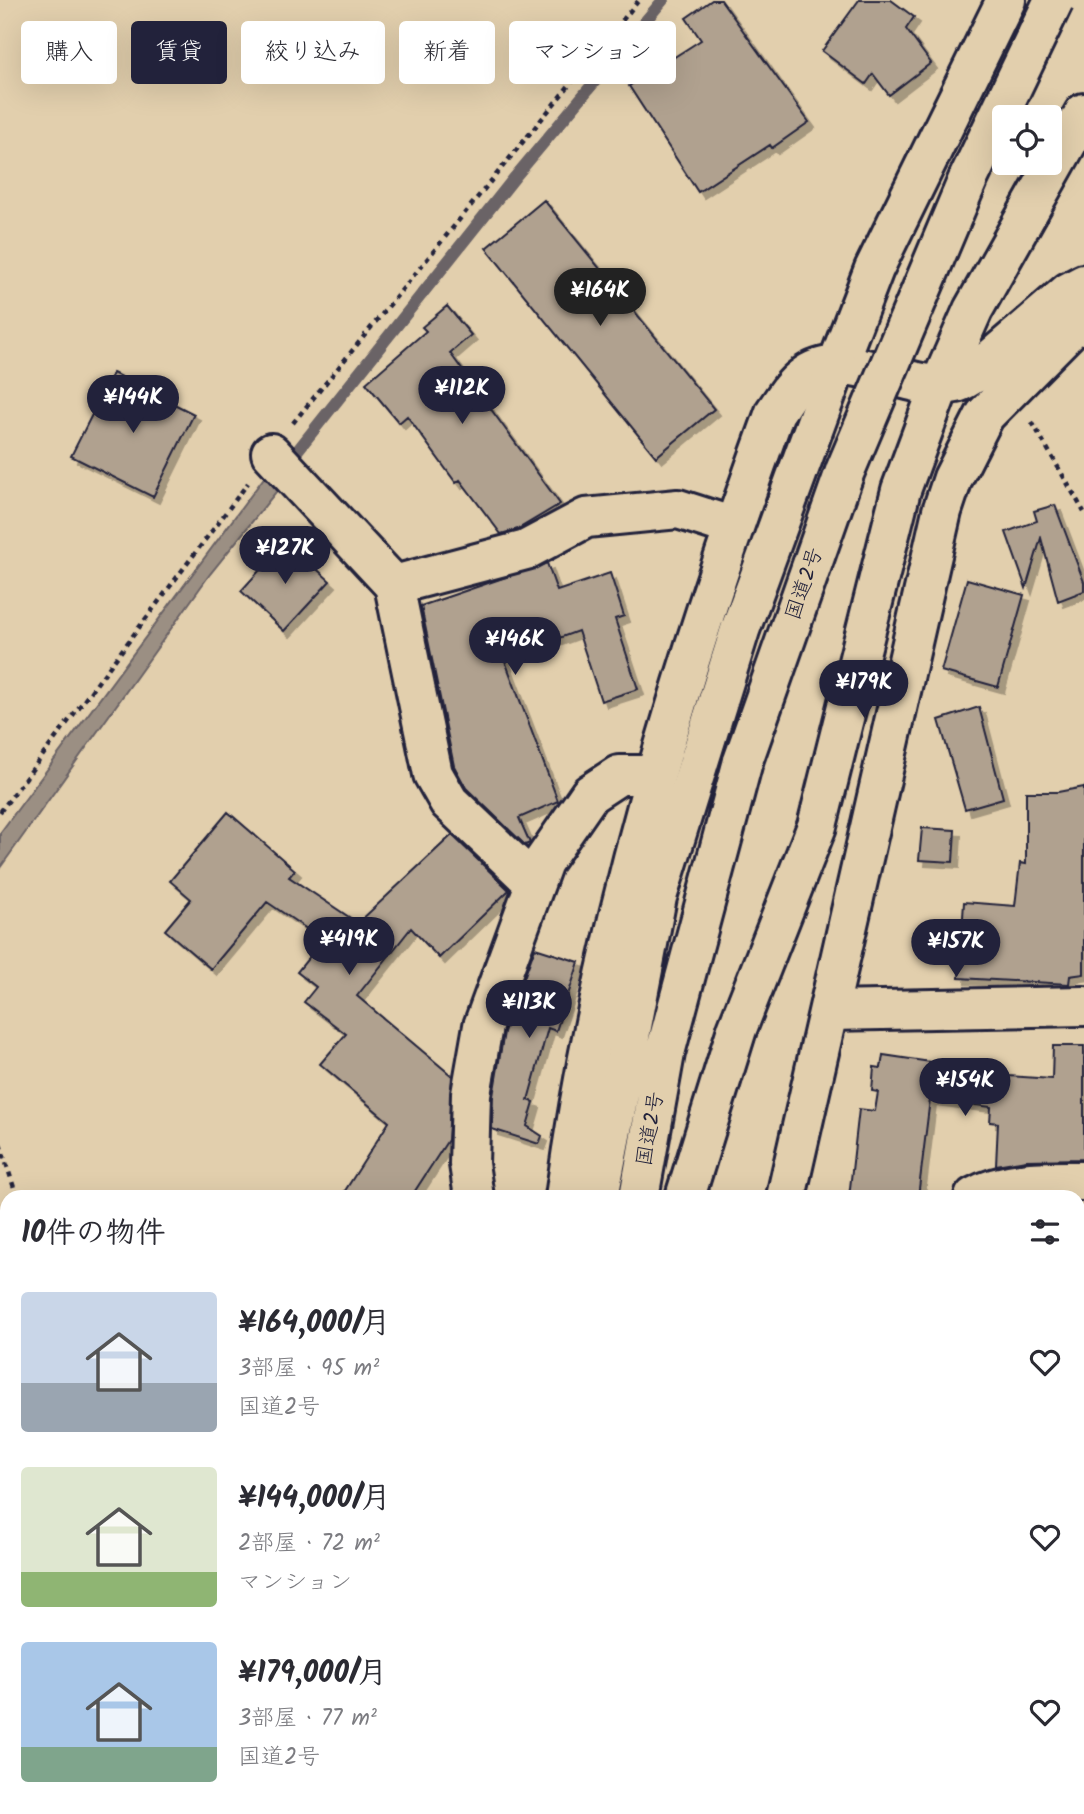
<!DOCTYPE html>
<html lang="ja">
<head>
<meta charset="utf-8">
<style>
	:root { --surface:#fff; --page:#f2f2f3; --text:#2b2b33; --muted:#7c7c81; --accent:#22223b }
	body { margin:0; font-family:Kalam,"Klee One",sans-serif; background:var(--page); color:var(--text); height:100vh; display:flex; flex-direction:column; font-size:26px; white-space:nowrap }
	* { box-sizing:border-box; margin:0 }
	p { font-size:23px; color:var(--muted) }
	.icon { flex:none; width:38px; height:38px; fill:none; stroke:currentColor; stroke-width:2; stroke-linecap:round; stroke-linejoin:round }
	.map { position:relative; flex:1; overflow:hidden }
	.sheet { position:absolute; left:0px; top:1190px; width:1085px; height:625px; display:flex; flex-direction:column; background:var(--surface); border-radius:21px 21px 0 0; box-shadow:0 7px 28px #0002 }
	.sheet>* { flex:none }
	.top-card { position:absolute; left:21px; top:21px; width:700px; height:63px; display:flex; gap:14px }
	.tools { position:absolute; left:992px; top:105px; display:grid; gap:14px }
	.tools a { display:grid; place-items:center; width:70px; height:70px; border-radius:7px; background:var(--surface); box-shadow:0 7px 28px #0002; font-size:35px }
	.price { position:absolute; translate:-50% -60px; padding:0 16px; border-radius:24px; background:var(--accent); color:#fff; font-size:23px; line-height:46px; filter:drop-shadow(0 2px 4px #0008) }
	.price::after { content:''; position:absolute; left:50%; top:42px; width:21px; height:16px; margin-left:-10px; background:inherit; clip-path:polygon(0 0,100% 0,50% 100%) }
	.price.active { background:#222; color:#fff }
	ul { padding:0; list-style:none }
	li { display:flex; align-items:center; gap:21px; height:175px; padding:0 21px }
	li span { display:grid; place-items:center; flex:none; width:196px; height:140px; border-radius:7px; color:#555 }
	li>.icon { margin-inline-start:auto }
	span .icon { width:84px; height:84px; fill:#fffc; stroke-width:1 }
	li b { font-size:30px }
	h2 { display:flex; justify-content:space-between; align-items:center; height:84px; padding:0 21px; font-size:30px }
	.pill { padding:0 24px; border-radius:7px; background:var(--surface); box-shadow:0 7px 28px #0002; font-size:24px; line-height:63px }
	.pill.active { background:var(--accent); color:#fff }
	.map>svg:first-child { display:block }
	.water { fill:#9b8f83; stroke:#6b6366; stroke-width:2 }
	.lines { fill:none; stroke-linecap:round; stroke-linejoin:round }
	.stream { stroke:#6b6366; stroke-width:12 }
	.building { fill:#b0a18f; stroke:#22223b; stroke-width:2; filter:url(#shadow) }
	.minor-casing { stroke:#22223b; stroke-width:44 }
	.highway-casing { stroke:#22223b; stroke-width:44 }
	.path { stroke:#22223b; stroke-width:4.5; stroke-dasharray:5 5; stroke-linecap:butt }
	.minor { stroke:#e2cfad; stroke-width:38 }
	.highway { stroke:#e2cfad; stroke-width:38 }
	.rail { stroke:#22223b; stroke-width:5 }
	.highway-bridge-casing { stroke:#22223b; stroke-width:44; stroke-linecap:butt }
	.highway-bridge { stroke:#e2cfad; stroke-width:38 }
	.labels { text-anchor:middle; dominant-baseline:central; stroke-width:5; stroke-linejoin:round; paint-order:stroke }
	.street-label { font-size:21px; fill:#22223b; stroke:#e2cfad }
</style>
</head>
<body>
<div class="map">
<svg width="1084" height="1814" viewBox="0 0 1084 1814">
	<defs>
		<filter id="shadow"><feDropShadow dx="6" dy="6" stdDeviation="0" flood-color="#0004"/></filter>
	</defs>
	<rect width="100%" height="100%" fill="#e2cfad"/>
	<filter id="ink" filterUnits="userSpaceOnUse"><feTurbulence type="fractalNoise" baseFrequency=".0143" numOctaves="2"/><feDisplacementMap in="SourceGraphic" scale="14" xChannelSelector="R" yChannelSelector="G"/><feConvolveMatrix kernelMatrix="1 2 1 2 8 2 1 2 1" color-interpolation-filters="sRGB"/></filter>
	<g filter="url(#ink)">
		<!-- water -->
		<path class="water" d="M 266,475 L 284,482 L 210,574 L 0,868 L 0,833 Z"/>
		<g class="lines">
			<!-- stream -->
			<path class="stream" d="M 286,465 L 515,177 L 663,0"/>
		</g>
		<!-- building -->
		<path class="building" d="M 712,0 L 721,0 L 809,122 L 772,148 L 770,145 L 698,192 L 629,86 L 701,40 L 686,18 Z
			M 859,0 L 891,0 L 914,17 L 906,29 L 931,63 L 889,95 L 873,74 L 866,84 L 822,51 Z
			M 544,200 L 714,409 L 656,457 L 486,248 Z
			M 447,306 L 471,335 L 450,353 L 560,504 L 518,529 L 501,534 L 460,480 L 456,483 L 407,416 L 399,423 L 366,383 L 426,331 L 422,327 Z
			M 113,373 L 194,414 L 153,497 L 71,456 Z
			M 1055,505 L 1084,582 L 1084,591 L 1058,601 L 1041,538 L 1026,588 L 1006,532 L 1037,521 L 1034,511 Z
			M 286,541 L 330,581 L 284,631 L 241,591 Z
			M 547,563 L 557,591 L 610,573 L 624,616 L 615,619 L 638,689 L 601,701 L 578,631 L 504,658 L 558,801 L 519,818 L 530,843 L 525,845 L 466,788 L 454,766 L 421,606 Z
			M 967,579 L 1024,595 L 998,687 L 941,671 Z
			M 979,707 L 1003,798 L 965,809 L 939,720 Z
			M 1084,787 L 1084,974 L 1070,976 L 1069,984 L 959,978 L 964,902 L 1015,906 L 1020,863 L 1026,864 L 1026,792 L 1058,792 Z
			M 228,812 L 295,870 L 289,877 L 358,923 L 452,835 L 509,890 L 439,958 L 411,928 L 357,996 L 452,1076 L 448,1140 L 411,1197 L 341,1197 L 389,1122 L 320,1064 L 346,1034 L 304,1002 L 316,987 L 297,972 L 323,940 L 267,902 L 211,969 L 165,930 L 191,899 L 170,881 Z
			M 922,828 L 955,830 L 953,862 L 919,860 Z
			M 535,948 L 579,962 L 556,1031 L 548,1028 L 528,1100 L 534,1102 L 527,1126 L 542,1136 L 539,1144 L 492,1129 L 493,1096 L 504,1032 Z
			M 1053,1046 L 1084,1046 L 1084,1159 L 1026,1160 L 996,1165 L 998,1123 L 990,1122 L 991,1107 L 930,1099 L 918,1197 L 849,1197 L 859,1109 L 875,1111 L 878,1092 L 872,1091 L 874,1067 L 881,1068 L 883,1055 L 951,1065 L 950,1072 L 1052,1079 Z"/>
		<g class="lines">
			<!-- minor casing -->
			<g class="minor-casing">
				<path id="minor" d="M 837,365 L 874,269 L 1006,0
					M 940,385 L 973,310 L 1084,113
					M 271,453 L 394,585 L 526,550 L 586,518 L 678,509 L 734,527
					M 394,585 L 433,774 L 449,802 L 535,884
					M 829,1011 L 1084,1006
					M 474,1197 L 469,1164 L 471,1094 L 483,1026 L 543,862 L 590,794 L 619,775 L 655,775
					M 565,1197 C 602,928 682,666 775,412 C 783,401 791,386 802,378 C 846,342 907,395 956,383 C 962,382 969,376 975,373 L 1069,292 L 1084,284
					M 786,1197 L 942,511 L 953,478 L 985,415 L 1084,315
					M 974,1197 C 1006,1179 1048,1181 1084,1181
					M 1078,1443 L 1084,1446
					M 1078,1751 L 1084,1735
					M 550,1808 L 550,1814
					M 1049,1814 L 1053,1808"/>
			</g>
			<!-- highway casing -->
			<g class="highway-casing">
				<path id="highway" d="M 599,1197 L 657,897 L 740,630 L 837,365
					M 639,1197 L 665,1053 L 743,761
					M 685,1197 L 737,1029 L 817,826 L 901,490 L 940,385
					M 602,1808 L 603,1814"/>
			</g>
			<!-- path -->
			<path class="path" d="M 1032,422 L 1084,512
				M 293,423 L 639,0
				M 0,812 L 248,483
				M 0,1144 L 17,1197
				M 212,1808 L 214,1814"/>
			<!-- minor -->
			<use href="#minor" class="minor"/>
			<!-- highway -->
			<use href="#highway" class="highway"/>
			<!-- rail -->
			<path class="rail" d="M 0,1382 L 7,1404
				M 0,1478 L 7,1500
				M 0,1680 L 7,1702
				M 0,1773 L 7,1796
				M 11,1808 L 13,1814
				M 42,1808 L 44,1814
				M 105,1808 L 107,1814
				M 136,1808 L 138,1814"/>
			<!-- highway-bridge casing -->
			<g class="highway-bridge-casing">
				<path id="highway-bridge" d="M 743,761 L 845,471 L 969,177 L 1054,0"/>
			</g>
			<!-- highway-bridge -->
			<use href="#highway-bridge" class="highway-bridge"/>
		</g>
	</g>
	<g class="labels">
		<!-- street labels -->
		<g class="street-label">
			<text transform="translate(805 584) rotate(-71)">国道2号</text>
			<text transform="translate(651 1129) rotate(-80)">国道2号</text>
		</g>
	</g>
</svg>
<div class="tools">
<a><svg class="icon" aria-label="locate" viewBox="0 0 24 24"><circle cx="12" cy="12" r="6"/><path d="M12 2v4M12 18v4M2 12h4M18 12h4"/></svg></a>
</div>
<b class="price active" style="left:600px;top:328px">¥164K</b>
<b class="price" style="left:462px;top:426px">¥112K</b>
<b class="price" style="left:133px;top:435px">¥144K</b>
<b class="price" style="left:285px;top:586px">¥127K</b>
<b class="price" style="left:515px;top:677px">¥146K</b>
<b class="price" style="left:864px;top:720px">¥179K</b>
<b class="price" style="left:349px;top:977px">¥419K</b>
<b class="price" style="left:956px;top:979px">¥157K</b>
<b class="price" style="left:529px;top:1040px">¥113K</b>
<b class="price" style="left:965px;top:1118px">¥154K</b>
<div class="top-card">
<a class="pill">購入</a>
<a class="pill active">賃貸</a>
<a class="pill">絞り込み</a>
<a class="pill">新着</a>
<a class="pill">マンション</a>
</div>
<section class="sheet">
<h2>10件の物件<svg class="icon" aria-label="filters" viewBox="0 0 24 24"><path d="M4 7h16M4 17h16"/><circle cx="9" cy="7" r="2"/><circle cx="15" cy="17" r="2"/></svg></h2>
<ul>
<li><span style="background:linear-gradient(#c9d6e8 65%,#9aa5b1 0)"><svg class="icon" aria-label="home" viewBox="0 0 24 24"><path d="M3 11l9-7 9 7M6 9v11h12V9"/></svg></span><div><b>¥164,000/月</b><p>3部屋 · 95 m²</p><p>国道2号</p></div><svg class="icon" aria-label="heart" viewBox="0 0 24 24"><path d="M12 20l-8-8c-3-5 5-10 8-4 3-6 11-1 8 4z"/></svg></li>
<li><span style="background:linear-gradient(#dfe7d0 75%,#8fb573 0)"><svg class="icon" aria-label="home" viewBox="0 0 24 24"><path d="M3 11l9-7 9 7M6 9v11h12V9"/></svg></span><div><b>¥144,000/月</b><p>2部屋 · 72 m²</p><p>マンション</p></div><svg class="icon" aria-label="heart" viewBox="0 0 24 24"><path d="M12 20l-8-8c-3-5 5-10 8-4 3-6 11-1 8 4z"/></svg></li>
<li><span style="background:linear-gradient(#a9c7e8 75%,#7fa58c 0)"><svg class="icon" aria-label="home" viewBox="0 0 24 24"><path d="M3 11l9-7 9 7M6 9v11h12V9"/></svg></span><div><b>¥179,000/月</b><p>3部屋 · 77 m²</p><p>国道2号</p></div><svg class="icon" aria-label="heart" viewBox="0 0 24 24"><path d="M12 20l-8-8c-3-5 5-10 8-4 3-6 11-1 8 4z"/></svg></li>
</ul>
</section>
</div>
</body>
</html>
